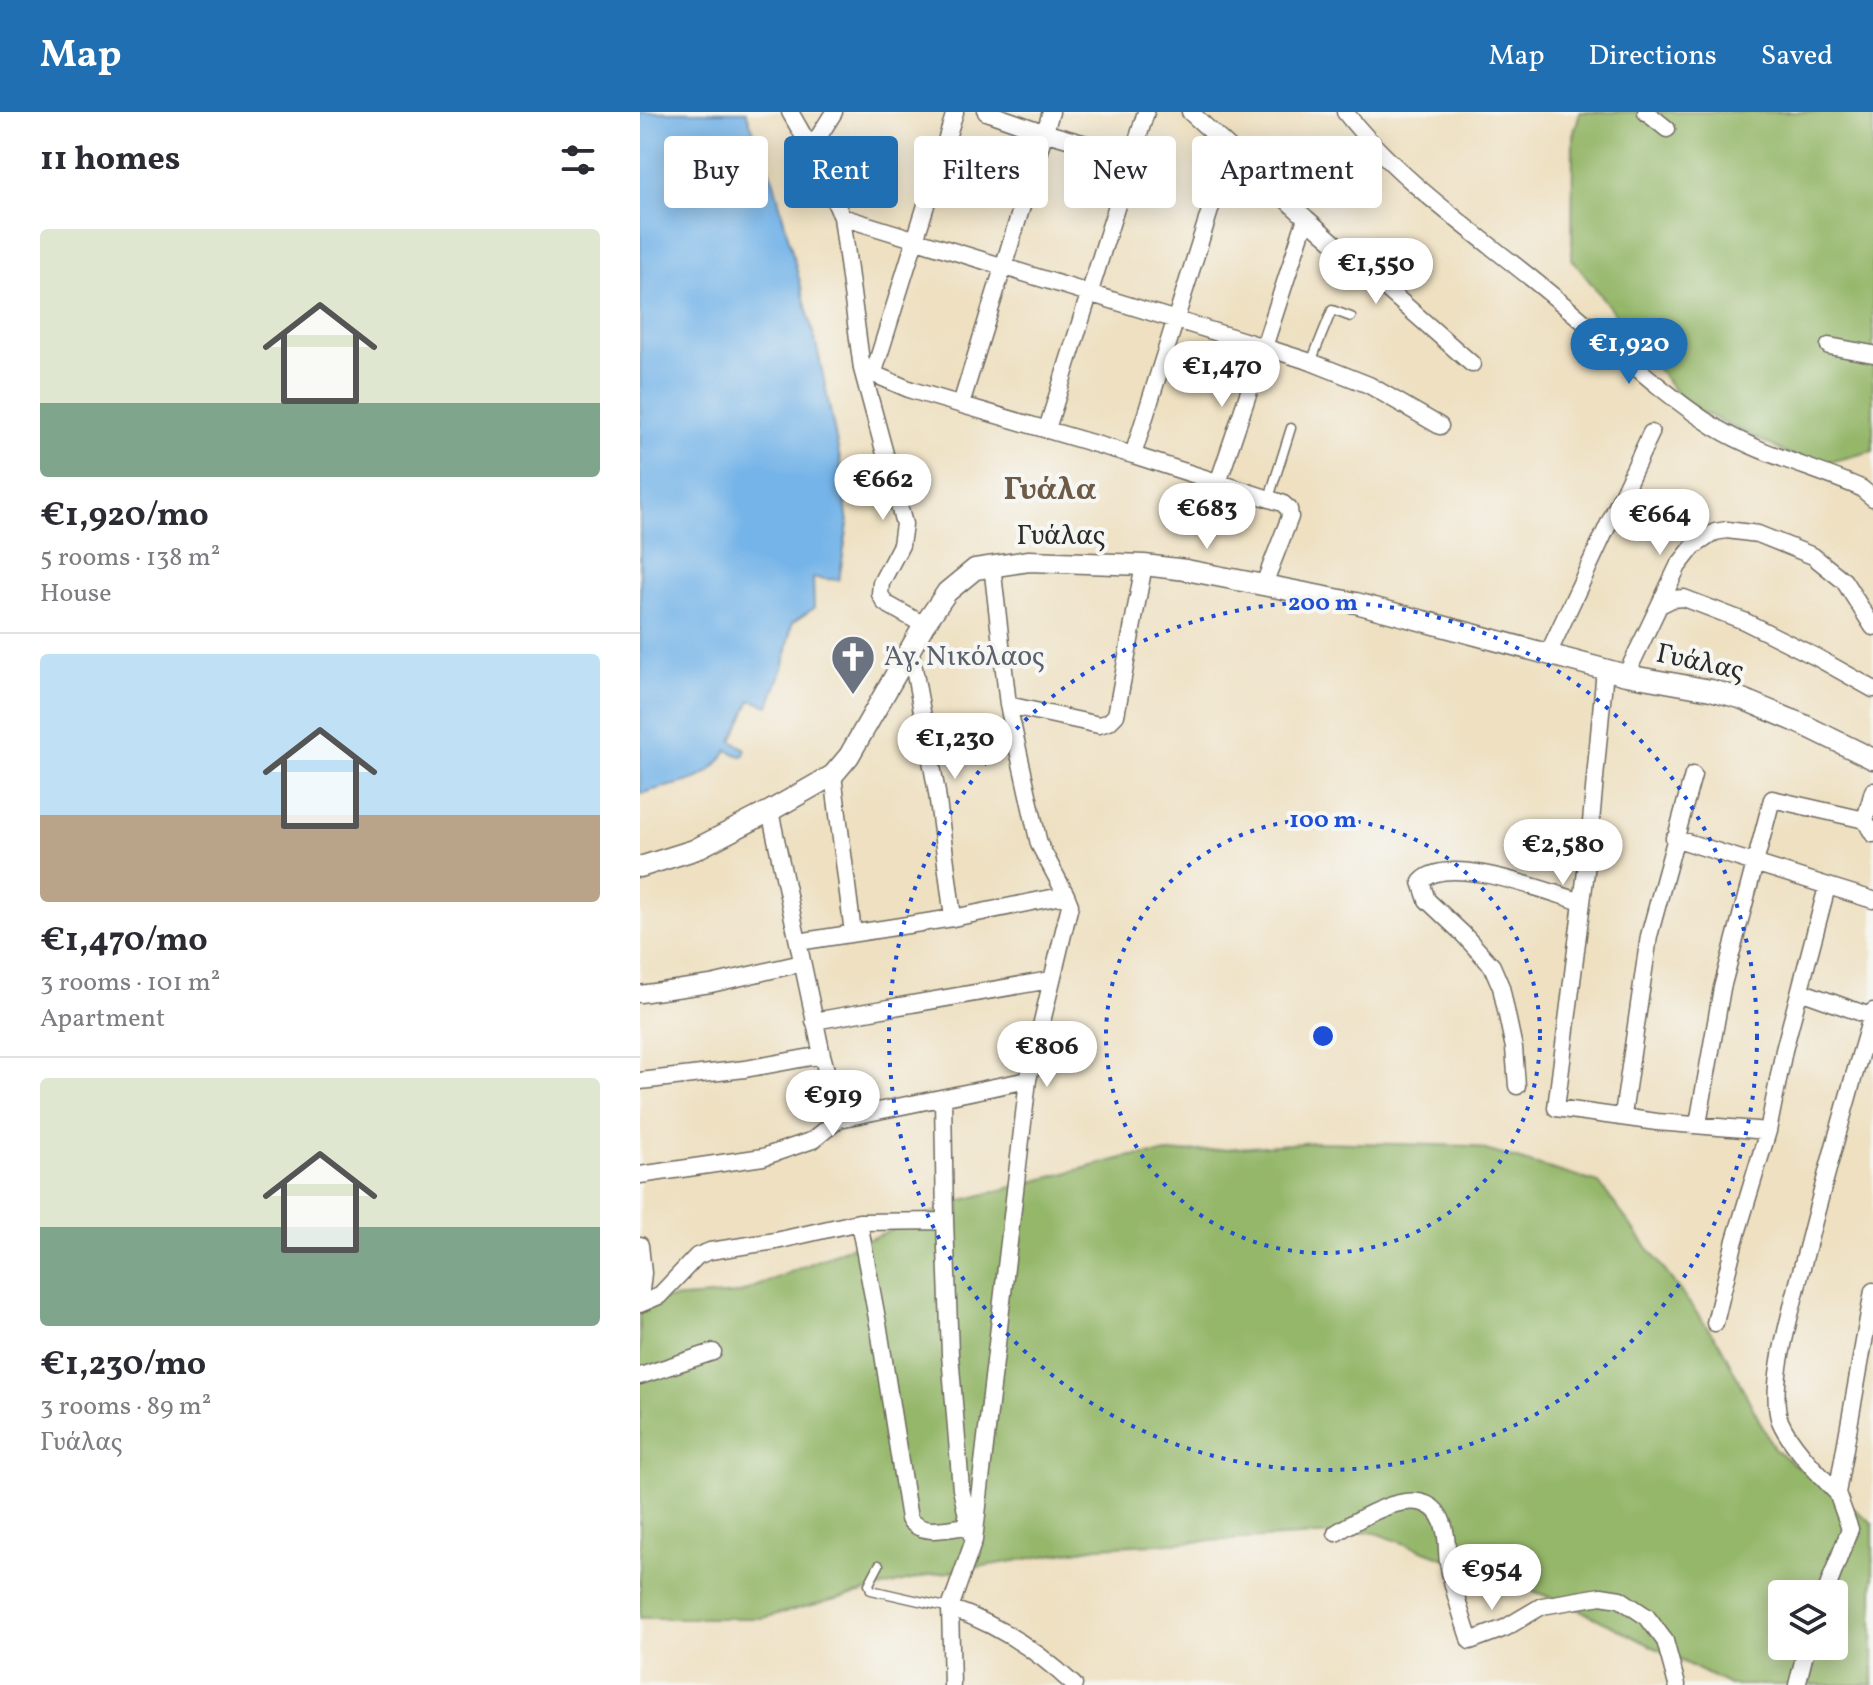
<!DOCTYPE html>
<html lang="en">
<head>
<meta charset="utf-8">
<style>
	:root { --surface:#fff; --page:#f2f2f3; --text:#2b2b33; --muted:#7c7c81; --line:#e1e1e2; --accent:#1f6fb2 }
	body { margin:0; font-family:Vollkorn,serif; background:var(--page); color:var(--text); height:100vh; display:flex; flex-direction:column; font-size:30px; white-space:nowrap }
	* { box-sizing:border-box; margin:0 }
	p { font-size:26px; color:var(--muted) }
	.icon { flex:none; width:44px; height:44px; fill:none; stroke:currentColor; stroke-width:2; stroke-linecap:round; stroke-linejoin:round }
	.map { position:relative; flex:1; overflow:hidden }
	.side { display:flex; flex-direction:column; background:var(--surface); width:640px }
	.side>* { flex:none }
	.banner { position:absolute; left:24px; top:24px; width:760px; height:72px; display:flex; gap:16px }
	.controls { position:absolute; left:1128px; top:1468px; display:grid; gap:16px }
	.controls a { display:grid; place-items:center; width:80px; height:80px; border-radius:8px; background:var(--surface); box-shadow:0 4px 20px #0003; font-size:40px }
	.price { position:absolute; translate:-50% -68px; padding:0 18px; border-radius:28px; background:#fff; color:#222; font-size:26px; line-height:52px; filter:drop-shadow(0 2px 4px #0008) }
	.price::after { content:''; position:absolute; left:50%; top:48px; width:24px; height:18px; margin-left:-12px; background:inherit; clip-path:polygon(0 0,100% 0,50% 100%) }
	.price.current { background:var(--accent); color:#fff }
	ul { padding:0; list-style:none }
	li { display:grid; align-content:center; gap:16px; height:424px; padding:0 40px }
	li+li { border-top:2px solid var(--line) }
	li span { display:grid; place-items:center; height:248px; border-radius:8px; color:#555 }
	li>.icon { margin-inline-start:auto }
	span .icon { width:144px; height:144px; fill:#fffc; stroke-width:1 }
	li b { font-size:34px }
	h2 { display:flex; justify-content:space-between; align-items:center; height:96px; padding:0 40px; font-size:34px }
	.tag { padding:0 28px; border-radius:8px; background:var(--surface); box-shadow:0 4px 20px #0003; font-size:28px; line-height:72px }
	.tag.current { background:var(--accent); color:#fff }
	header { display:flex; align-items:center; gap:48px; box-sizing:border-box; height:112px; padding:0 40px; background:var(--accent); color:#fff }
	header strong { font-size:38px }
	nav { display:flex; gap:44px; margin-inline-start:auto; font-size:28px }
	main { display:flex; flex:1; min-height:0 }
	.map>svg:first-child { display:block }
	.forest { fill:#95b76b; stroke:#60714b; stroke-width:2; fill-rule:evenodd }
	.water { fill:#74b4e8; stroke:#50708a; stroke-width:2 }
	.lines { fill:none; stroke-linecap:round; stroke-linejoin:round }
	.service-casing { stroke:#6f6a60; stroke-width:11 }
	.minor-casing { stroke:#6f6a60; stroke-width:19 }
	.tertiary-casing { stroke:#6f6a60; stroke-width:23 }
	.service { stroke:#fff; stroke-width:8 }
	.minor { stroke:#fff; stroke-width:16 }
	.tertiary { stroke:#fff; stroke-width:20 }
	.ring { fill:none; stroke:#1d4ed8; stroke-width:4; stroke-dasharray:4 8 }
	.labels { text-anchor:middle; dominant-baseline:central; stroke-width:8; stroke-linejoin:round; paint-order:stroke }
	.street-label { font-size:28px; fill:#2b2b2b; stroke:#f6f6f2 }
	.worship-label { font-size:28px; fill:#5b616d; stroke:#f6f6f2; text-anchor:start }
	.quarter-label { font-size:32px; font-weight:bold; fill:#6d5b48; stroke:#f6f6f2 }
	.centre { fill:#1d4ed8; stroke:#f6f6f2; stroke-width:4 }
	.ring-label { font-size:24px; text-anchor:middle; font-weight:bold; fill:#1d4ed8; stroke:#f6f6f2; stroke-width:8; stroke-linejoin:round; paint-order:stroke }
</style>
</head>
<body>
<header>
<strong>Map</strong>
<nav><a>Map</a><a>Directions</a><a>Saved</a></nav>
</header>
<main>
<section class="side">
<h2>11 homes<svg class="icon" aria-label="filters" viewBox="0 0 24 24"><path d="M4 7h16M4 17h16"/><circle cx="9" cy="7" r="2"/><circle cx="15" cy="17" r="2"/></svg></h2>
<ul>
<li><span style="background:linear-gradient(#dfe7d0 70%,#7fa58c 0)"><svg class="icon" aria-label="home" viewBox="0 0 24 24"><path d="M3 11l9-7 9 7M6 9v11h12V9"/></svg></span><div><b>€1,920/mo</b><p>5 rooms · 138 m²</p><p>House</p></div></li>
<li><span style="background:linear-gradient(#bfe0f5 65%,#b9a48a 0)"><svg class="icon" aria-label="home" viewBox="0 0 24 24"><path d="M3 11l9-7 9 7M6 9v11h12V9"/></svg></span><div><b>€1,470/mo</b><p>3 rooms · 101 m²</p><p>Apartment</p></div></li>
<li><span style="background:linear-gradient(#dfe7d0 60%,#7fa58c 0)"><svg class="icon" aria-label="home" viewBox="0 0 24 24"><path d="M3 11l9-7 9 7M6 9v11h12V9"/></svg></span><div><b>€1,230/mo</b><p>3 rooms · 89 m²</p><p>Γυάλας</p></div></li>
</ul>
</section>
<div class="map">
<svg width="1233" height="1573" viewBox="0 0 1233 1573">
	<rect width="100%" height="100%" fill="#f6f6f2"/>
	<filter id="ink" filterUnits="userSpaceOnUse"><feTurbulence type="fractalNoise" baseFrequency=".0125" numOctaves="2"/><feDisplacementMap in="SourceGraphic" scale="16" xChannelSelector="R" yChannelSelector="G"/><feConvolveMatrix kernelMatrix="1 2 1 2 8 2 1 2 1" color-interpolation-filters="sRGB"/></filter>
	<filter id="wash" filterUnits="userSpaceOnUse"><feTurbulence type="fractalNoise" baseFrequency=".006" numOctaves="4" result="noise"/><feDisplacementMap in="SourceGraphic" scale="32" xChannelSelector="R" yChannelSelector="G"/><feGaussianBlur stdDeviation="1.8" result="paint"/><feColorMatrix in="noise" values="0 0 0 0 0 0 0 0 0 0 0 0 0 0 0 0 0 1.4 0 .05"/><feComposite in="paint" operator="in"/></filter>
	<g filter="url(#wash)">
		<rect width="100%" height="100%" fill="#eee0c1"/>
		<!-- forest -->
		<path class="forest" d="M 940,0 L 1233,0 L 1233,339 L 1174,354 L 1045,292 L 932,147 L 933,24 Z
			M 676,1030 L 832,1034 L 959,1071 L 1080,1232 L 1134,1337 L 1233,1411 L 1233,1573 L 1089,1573 L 928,1492 L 733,1420 L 458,1435 L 290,1463 L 122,1506 L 0,1506 L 0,1189 L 98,1182 L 323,1088 L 491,1044 ZM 1142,1482 L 1194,1482 L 1194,1534 L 1142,1534 Z"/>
		<!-- water -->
		<path class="water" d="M 0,0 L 106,0 L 134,70 L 179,244 L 200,347 L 208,412 L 199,468 L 173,466 L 174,496 L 152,511 L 144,553 L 129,594 L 111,588 L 92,629 L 106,637 L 103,645 L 87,638 C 66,676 35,669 0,682 Z"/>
	</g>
	<g filter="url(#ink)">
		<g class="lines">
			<!-- service casing -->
			<g class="service-casing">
				<path id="service" d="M 671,250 L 692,198 L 711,205
					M 629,386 L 651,316
					M 239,1453 L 229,1472 L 231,1478 L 310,1496"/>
			</g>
			<!-- minor casing -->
			<g class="minor-casing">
				<path id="minor" d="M 150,0 L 171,37 L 202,105
					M 346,0 L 403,20 L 492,45
					M 550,0 L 666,106 L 624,235 L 202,105 L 222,257 L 271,278 L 493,343 L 642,391 L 649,397 L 650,405 L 624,472
					M 705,0 C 762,73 848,129 919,189 C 970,231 1018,279 1075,315 C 1119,342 1173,355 1221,376 L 1233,386
					M 1006,0 L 1027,17
					M 171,37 L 194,0
					M 666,106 L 832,252
					M 1189,234 L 1233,242
					M 222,257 L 264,412 L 261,433 L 241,471 L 240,482 L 245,491 L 284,513
					M 233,263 L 315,0
					M 321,292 L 411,0
					M 407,317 L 506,0
					M 493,343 L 577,76 L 584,72 L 596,78
					M 578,371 L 624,235 L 671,250 L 729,273 L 800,314
					M 352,453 L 368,593 L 399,732 L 426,783
					M 1020,493 L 1032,487 L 1044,486 L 1104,509 L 1176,545 L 1233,577
					M 271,540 L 297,681 L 313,806
					M 908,542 L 1011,321
					M 965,557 L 948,743 L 916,996 L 1017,1010 L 1128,1019
					M 986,563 L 1038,454 L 1053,435 L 1075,420 L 1087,418 L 1118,422 L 1173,444 L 1204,469 L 1233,515
					M 368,593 L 459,613 L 469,610 L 476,603 L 504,453
					M 193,663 L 213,821
					M 1233,679 L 1225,708 L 1233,722
					M 130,699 L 158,830 L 313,806 L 426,783 L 430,793 L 388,968 L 334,1428 L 310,1496 L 312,1573
					M 1034,726 L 1233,788
					M 158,830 L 182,943 L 199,1007 L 388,968
					M 1160,879 L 1233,905
					M 0,882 L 71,872 L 162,851
					M 174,909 L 410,868
					M 0,969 L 105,957 L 182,943
					M 877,974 L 874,936 L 861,875 L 852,854 L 822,821 L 787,788 L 781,770 C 807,740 908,780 942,790
					M 303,986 L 305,1109
					M 983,1003 L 1009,824 L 1053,663
					M 1058,1012 L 1082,876 L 1132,687 L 1225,708
					M 0,1063 L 123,1045 L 173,1028 L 199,1007
					M 219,1110 L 239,1217 L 269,1407 C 282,1425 308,1416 328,1414
					M 0,1133 L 3,1161 L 0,1187
					M 0,1192 L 19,1184 L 57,1144 L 70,1139 L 136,1129 L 219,1110 L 305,1109 L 310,1242 L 321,1377 L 331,1422
					M 1075,1211 L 1095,1128 L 1128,1019 L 1144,938 L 1187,775
					M 0,1264 L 73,1240
					M 1197,1381 C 1179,1362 1150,1333 1140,1309 C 1128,1276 1150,1205 1158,1171 C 1181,1080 1206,989 1233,899
					M 696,1421 C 726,1402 793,1362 805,1419 C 808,1431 806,1444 809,1456 C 814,1481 822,1505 830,1529 L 865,1516 L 902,1494 L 961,1484 L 980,1487 L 1007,1505 L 1025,1529 L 1037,1573
					M 1185,1482 L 1210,1417 L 1197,1381 L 1233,1179
					M 310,1496 C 357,1512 398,1539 434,1573
					M 1157,1573 L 1167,1534"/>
			</g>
			<!-- tertiary casing -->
			<g class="tertiary-casing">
				<path id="tertiary" d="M 0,755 L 54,738 L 130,699 L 193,663 L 209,644 L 284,513 L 307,480 L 335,457 L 389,449 L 504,453 L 546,458 L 716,491 L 986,563 L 1071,578 L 1100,586 L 1164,613 L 1233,647"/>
			</g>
			<!-- service -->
			<use href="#service" class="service"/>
			<!-- minor -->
			<use href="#minor" class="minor"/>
			<!-- tertiary -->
			<use href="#tertiary" class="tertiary"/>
		</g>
	</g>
	<!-- distance rings -->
	<g class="ring">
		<circle cx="683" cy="924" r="217"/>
		<circle cx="683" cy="924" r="434"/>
	</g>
	<!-- icons -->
	<defs>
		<g id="church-pin" transform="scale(2.3)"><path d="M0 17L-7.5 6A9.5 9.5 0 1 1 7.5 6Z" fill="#6b7280" stroke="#f6f6f2"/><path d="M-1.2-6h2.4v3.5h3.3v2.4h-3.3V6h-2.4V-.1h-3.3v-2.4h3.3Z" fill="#fff"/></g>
	</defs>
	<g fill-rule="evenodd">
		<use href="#church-pin" x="213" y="545"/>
	</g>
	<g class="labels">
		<!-- street labels -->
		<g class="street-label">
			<text x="421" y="424">Γυάλας</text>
			<text transform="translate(1060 551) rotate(12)">Γυάλας</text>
		</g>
		<!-- worship labels -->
		<g class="worship-label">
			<text x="244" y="545">Άγ. Νικόλαος</text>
		</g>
		<!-- quarter labels -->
		<g class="quarter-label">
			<text x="410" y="379">Γυάλα</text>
		</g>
	</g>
	<circle cx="683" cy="924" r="12" class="centre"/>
	<g class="ring-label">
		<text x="683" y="498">200 m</text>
		<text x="683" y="715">100 m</text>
	</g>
</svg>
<div class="controls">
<a><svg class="icon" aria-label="layers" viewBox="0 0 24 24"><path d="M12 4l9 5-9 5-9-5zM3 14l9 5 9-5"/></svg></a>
</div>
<b class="price" style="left:736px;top:194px">€1,550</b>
<b class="price current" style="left:989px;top:274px">€1,920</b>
<b class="price" style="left:582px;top:297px">€1,470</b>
<b class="price" style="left:243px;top:410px">€662</b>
<b class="price" style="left:567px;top:439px">€683</b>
<b class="price" style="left:1020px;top:445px">€664</b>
<b class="price" style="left:315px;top:669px">€1,230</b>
<b class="price" style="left:923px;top:775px">€2,580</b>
<b class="price" style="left:407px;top:977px">€806</b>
<b class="price" style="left:193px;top:1026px">€919</b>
<b class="price" style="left:852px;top:1500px">€954</b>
<div class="banner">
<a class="tag">Buy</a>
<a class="tag current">Rent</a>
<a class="tag">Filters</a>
<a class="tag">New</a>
<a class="tag">Apartment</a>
</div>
</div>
</main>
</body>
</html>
